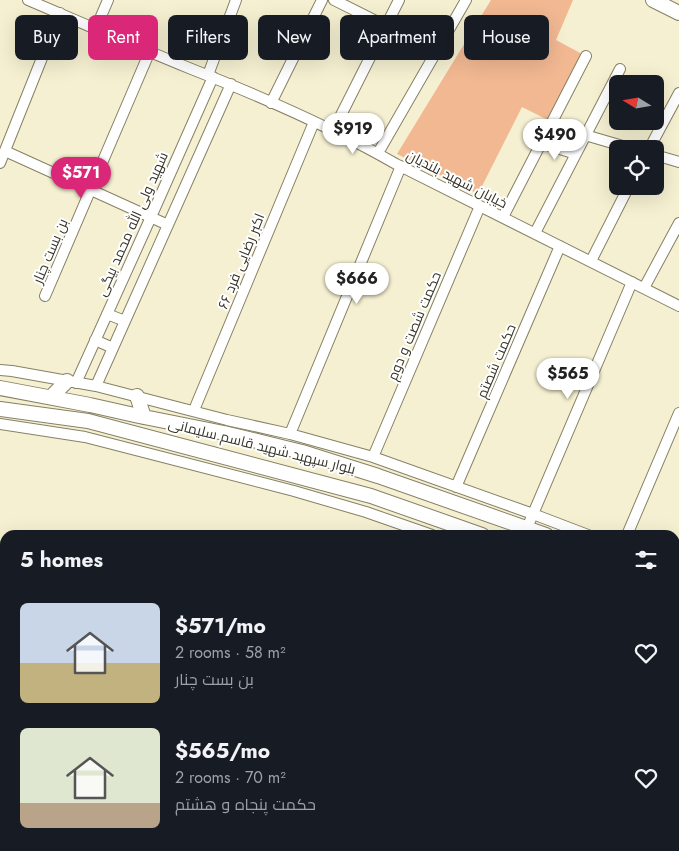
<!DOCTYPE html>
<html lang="en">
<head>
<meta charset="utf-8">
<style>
	:root { --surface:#171b24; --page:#20242c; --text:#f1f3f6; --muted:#9ea1a6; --accent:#db2777 }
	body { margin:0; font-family:Jost,Cairo,sans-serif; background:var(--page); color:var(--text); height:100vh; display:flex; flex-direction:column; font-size:19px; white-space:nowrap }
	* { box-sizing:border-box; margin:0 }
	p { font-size:16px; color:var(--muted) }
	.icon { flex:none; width:28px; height:28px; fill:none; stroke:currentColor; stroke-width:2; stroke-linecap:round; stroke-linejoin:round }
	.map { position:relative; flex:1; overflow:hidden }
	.sheet { position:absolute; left:0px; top:530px; width:680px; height:321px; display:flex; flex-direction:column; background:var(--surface); border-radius:15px 15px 0 0; box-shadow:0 5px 20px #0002 }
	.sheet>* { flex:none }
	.top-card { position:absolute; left:15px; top:15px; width:650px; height:45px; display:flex; gap:10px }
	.needle { width:32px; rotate:281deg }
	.fabs { position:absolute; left:609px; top:75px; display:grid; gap:10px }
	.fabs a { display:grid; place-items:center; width:55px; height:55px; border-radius:8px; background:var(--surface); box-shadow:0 5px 20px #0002; font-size:25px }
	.price { position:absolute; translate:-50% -42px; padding:0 11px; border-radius:18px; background:#fff; color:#222; font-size:16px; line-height:32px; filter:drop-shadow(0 1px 2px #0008) }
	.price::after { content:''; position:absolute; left:50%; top:30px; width:15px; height:11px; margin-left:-8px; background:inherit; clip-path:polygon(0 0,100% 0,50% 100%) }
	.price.selected { background:var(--accent); color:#fff }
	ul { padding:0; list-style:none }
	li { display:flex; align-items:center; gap:15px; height:125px; padding:0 20px }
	li span { display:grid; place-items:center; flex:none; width:140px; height:100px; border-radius:8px; color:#555 }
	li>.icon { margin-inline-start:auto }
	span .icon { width:60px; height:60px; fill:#fffc; stroke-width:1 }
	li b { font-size:21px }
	h2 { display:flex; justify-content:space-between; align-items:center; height:60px; padding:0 20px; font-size:21px }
	.pill { padding:0 18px; border-radius:8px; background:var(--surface); box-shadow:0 5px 20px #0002; font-size:18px; line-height:45px }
	.pill.selected { background:var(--accent); color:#fff }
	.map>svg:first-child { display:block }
	.built { fill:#efe8c1 }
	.green { fill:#f1b892 }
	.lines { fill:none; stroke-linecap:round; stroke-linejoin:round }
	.river { stroke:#72b26f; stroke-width:15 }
	.minor-casing { stroke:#868165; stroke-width:12 }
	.major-casing { stroke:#868165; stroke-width:16 }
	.minor { stroke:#fff; stroke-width:10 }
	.major { stroke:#fff; stroke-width:14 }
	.labels { text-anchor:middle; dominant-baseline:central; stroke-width:4; stroke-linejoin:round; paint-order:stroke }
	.street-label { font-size:14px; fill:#353327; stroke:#fff }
</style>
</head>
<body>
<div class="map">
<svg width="679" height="851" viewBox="0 0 679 851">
	<rect width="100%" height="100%" fill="#f5f0d1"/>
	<!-- built -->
	<path class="built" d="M 675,837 L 679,837 L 679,851 L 582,851 L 577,846 L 675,846 Z"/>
	<!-- green -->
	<path class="green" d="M 491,0 L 573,0 L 556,40 L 584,55 L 548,120 L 522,107 L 478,194 L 397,154 Z"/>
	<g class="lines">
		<!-- river -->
		<path class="river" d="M 0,548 L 5,550
			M 540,846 L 544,851"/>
		<!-- minor casing -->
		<g class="minor-casing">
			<path id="minor" d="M 28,0 C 82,23 135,46 189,68 C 260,96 330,126 396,164 L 679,306
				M 334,0 L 436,51
				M 96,28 L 108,0
				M 208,75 L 236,0
				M 271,103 L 322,0
				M 338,121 L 399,0
				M 585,135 L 633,149
				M 541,143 L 576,154
				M 649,149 L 679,93
				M 5,151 L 168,225
				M 378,153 L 466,0
				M 655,155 L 679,162
				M 0,163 L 60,13
				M 503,217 L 586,56
				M 535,233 L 620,69
				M 591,261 L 629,186
				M 644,288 L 679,223
				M 45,296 L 150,51
				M 107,314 L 125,321
				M 95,340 L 113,348
				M 0,370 L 12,371 L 96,386 L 227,420 L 290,434 L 373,457 L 533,514 L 588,535
				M 76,383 L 151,217 L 213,77
				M 96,386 L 231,84
				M 194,410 L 314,122
				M 0,424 L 85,437 L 182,462 L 294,491 L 366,512 L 432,535
				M 290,434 L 401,166
				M 373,457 L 480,206
				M 456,487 L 560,246
				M 527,528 L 632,282
				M 627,535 L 679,413
				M 675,568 L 679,569
				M 675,623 L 679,624
				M 675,647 L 679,637
				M 0,731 L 5,704
				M 41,851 L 41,846
				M 99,851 L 100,846
				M 208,851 L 214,846"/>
		</g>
		<!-- major casing -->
		<g class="major-casing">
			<path id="major" d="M 653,0 L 679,13
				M 0,388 L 90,405 L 139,416 L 224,433 L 302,452 L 378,476 L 546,535
				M 137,396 L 144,417
				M 51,397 L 67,381
				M 0,409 L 88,421 L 371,496 L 482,535
				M 675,584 L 679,585
				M 0,600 L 5,601
				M 675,607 L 679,609
				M 0,619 L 5,621
				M 323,846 L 326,851
				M 350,846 L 354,851
				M 147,851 L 148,846
				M 161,851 L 162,846"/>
		</g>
		<!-- minor -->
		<use href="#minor" class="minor"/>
		<!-- major -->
		<use href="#major" class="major"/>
	</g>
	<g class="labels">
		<!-- street labels -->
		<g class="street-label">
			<text transform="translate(457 179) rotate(27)">خیابان شهید بلندیان</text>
			<text transform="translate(132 224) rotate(-66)">شهید ولی الله محمد بیگی</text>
			<text transform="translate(50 251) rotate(-67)">بن بست چنار</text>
			<text transform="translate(241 261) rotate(-68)">۶۶ اکبر رضایی فرد</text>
			<text transform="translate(414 326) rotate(-67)">حکمت شصت و دوم</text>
			<text transform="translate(496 361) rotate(-67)">حکمت شصتم</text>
			<text transform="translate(262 446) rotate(14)">بلوار سپهبد شهید قاسم سلیمانی</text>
		</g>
	</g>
</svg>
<div class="fabs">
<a><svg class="needle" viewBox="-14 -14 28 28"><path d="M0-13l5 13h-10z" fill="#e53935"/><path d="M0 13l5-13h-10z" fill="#9ea1a6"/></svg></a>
<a><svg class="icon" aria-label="locate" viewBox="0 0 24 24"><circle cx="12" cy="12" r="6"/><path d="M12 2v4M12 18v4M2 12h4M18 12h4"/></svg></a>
</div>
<b class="price" style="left:353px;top:155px">$919</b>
<b class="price" style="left:555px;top:161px">$490</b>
<b class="price selected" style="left:81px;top:199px">$571</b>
<b class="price" style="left:357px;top:305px">$666</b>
<b class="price" style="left:568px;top:400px">$565</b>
<div class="top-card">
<a class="pill">Buy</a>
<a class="pill selected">Rent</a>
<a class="pill">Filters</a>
<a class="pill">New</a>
<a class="pill">Apartment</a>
<a class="pill">House</a>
</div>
<section class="sheet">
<h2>5 homes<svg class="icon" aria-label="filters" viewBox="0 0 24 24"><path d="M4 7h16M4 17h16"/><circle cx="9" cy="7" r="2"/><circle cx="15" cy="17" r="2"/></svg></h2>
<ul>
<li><span style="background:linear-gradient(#c9d6e8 60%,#c2b280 0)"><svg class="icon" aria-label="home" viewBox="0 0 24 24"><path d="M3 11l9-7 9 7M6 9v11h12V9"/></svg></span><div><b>$571/mo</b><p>2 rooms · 58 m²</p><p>بن بست چنار</p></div><svg class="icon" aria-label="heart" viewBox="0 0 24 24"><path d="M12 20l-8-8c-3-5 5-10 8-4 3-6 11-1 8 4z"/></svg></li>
<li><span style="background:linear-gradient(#dfe7d0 75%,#b9a48a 0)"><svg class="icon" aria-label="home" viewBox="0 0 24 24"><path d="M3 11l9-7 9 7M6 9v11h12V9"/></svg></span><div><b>$565/mo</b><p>2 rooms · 70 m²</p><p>حکمت پنجاه و هشتم</p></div><svg class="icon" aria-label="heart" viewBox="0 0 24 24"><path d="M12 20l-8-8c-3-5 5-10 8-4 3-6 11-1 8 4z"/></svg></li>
</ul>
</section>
</div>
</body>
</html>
